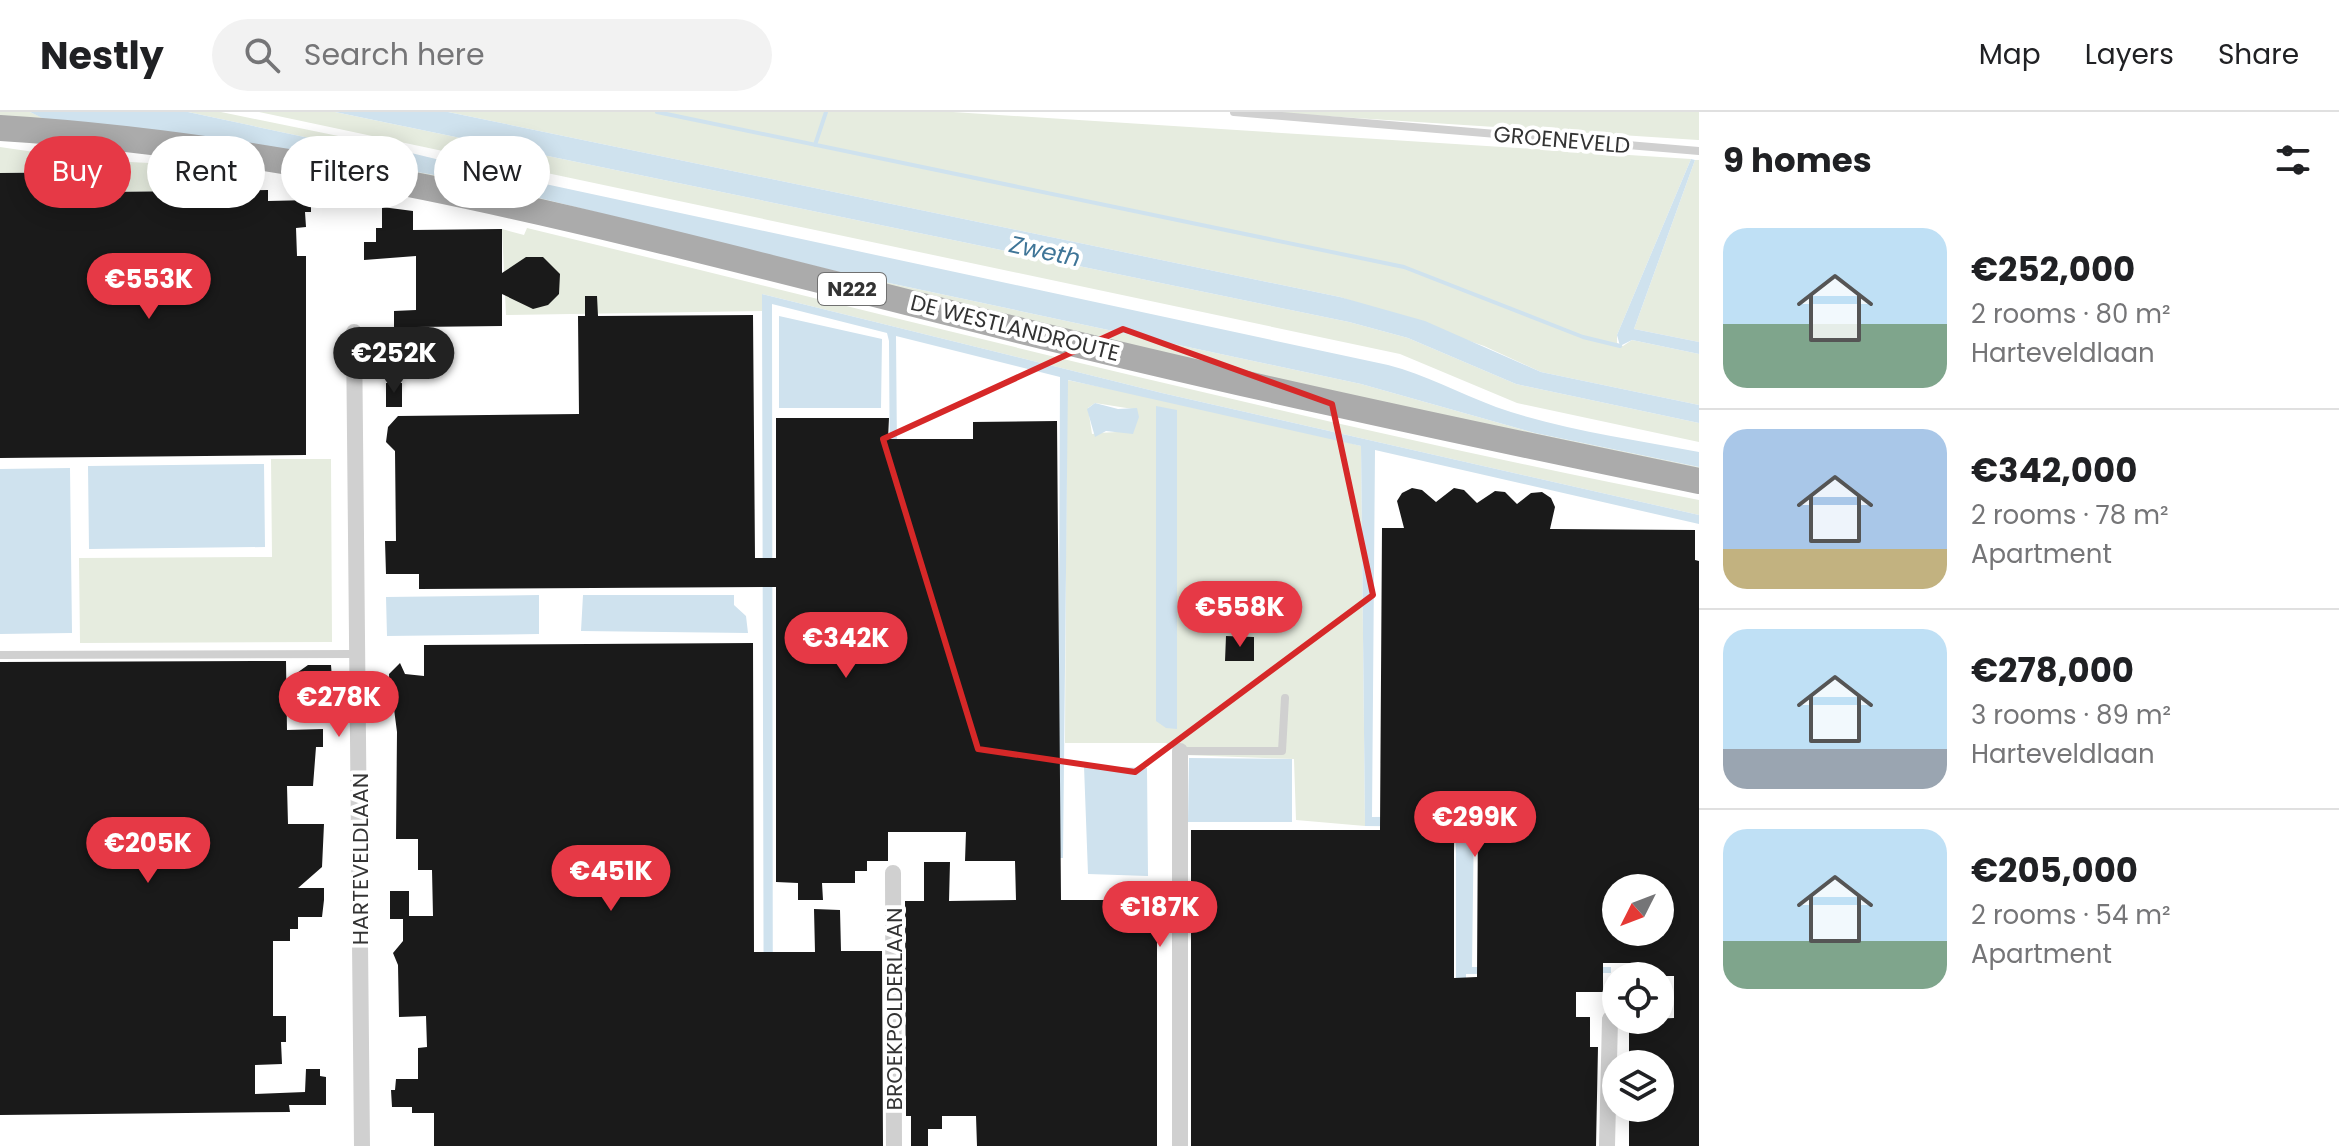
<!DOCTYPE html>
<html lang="en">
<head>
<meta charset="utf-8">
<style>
	:root { --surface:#fff; --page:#f2f2f2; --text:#202124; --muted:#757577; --line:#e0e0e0; --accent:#e63946 }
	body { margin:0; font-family:Poppins,sans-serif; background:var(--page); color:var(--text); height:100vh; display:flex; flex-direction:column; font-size:30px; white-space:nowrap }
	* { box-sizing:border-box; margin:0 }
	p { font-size:26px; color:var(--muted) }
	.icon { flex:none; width:44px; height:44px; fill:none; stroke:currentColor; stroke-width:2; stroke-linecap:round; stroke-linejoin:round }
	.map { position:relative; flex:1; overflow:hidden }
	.side { display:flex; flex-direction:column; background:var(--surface); width:640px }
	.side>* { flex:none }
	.banner { position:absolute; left:24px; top:24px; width:760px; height:72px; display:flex; gap:16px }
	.needle { width:52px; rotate:228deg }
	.buttons { position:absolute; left:1602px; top:762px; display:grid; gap:16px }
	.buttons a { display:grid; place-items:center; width:72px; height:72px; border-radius:50%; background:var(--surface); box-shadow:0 4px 20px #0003; font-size:40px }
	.price { position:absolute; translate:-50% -68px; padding:0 18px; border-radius:28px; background:var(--accent); color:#fff; font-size:26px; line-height:52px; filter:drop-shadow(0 2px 4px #0008) }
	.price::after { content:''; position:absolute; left:50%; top:48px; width:24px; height:18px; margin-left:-12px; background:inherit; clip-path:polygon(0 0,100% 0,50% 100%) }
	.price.current { background:#222; color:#fff }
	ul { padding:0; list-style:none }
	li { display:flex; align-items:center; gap:24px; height:200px; padding:0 24px }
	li+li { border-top:2px solid var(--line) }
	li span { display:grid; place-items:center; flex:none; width:224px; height:160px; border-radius:24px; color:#555 }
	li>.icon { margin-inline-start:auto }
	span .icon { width:96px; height:96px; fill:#fffc; stroke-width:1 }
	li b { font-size:34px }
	h2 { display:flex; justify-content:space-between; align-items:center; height:96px; padding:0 24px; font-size:34px }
	.pill { padding:0 28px; border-radius:36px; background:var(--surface); box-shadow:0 4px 20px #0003; font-size:28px; line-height:72px }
	.pill.current { background:var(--accent); color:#fff }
	header { display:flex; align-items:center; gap:48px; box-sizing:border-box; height:112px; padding:0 40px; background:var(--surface); border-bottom:2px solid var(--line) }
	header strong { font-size:38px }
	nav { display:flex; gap:44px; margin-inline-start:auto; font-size:28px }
	.search { width:560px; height:72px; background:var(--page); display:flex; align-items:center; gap:20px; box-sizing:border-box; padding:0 28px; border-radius:44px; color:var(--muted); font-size:30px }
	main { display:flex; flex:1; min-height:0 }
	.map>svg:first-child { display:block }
	.green { fill:#e6ecdf; fill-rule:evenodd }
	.water { fill:#cfe2ee }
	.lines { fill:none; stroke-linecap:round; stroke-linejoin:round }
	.stream { stroke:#cfe2ee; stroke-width:4 }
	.building { fill:#1a1a1a; fill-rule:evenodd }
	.service { stroke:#d0d0d0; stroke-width:8 }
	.minor { stroke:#d0d0d0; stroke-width:16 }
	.primary { stroke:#ababab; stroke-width:26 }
	.marked { fill:none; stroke:#d62828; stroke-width:6; stroke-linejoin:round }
	.labels { text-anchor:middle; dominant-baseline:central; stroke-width:8; stroke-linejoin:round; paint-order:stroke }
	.shield { fill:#fff; stroke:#707070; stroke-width:2 }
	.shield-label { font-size:20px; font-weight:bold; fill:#333 }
	.street-label { font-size:22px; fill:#333; stroke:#fff }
	.water-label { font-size:24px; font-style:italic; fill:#3f7597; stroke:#fff }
</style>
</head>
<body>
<header>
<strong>Nestly</strong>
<div class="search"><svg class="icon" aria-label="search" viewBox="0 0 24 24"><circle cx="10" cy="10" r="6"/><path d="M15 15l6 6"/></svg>Search here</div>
<nav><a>Map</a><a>Layers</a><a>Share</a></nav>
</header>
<main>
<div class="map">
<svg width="1699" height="1034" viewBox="0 0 1699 1034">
	<rect width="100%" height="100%" fill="#fff"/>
	<!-- green -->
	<path class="green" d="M 0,0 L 30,0 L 47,8 L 188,23 L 429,62 L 535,85 L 847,162 L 1361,272 L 1535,321 L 1699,355 L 1699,363 L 1538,331 L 519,88 L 0,10 Z
		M 188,0 L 221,0 L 353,27 L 328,30 Z
		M 259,0 L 335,0 L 1349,210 L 1408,226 L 1516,272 L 1699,311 L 1699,330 L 1517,291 L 1400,242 Z
		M 448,0 L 953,0 L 1691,47 L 1617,223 L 1617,231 L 1623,234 L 1632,228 L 1699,242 L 1699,293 L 1541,260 L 1484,234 L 1340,185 Z
		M 1261,0 L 1699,0 L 1699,28 L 1698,28 Z
		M 0,35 L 89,48 L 190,53 L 188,79 L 107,80 L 107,60 L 0,61 Z
		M 1695,48 L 1699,48 L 1699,230 L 1634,217 Z
		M 527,116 C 917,210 1305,311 1699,388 L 1699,403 L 1162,281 L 762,182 L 762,199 L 506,203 L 502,117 L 524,123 Z
		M 1067,268 L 1274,311 L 1361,334 L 1365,714 L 1296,708 L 1294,647 L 1184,643 L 1166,631 L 1065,631 ZM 1095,291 L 1133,297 L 1138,305 L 1133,317 C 1118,322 1107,319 1092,322 L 1088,296 Z
		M 271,347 L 331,347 L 332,530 L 80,531 L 79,446 L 272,445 Z"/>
	<!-- water -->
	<path class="water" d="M 30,0 L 188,0 L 328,30 L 353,27 L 494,61 L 1388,253 C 1426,263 1459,281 1496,295 C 1561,318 1631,327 1699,340 L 1699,355 L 1535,321 L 1361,272 L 847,162 L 535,85 L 429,62 L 188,23 L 46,8 Z
		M 335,0 L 448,0 L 1340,185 L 1425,209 L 1541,260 L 1699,293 L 1699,311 L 1516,272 L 1408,226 L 1349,210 Z
		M 1691,47 L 1695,48 L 1634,217 L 1699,230 L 1699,242 L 1632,228 L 1620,234 L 1617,223 Z
		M 762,182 L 1162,281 L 1699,403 L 1699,412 L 1375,338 L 1372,705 L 1474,704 L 1472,855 L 1611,855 L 1611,861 L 1466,862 L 1466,1034 L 1456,1034 L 1456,715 L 1365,714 L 1361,334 L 1068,268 L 1063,746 L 1058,746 L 1060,265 L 896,224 L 900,687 L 892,688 L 889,229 L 887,221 L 772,192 L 773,1034 L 764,1034 Z
		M 779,204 L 882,227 L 881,296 L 779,296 Z
		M 1095,291 L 1118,297 L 1137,296 L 1139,305 L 1133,322 L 1106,319 L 1095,325 L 1087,297 Z
		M 1156,294 L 1177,298 L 1177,617 L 1166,616 L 1156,609 Z
		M 264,352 L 265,435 L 89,437 L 88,354 Z
		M 70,356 L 72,521 L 0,522 L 0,357 Z
		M 539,483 L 539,522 L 387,524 L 386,485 Z
		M 583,483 L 734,483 L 734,493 L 746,504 L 748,521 L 581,519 Z
		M 1189,646 L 1292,647 L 1292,710 L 1188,710 Z
		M 1084,654 L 1147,656 L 1148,764 L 1088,762 Z"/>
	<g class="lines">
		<!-- stream -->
		<path class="stream" d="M 657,0 L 1404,155 L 1583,225 L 1620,234
			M 815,33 L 826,0"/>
	</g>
	<!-- building -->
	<path class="building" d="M 107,60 L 107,80 L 268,78 L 268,89 L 311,88 L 311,100 L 305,100 L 306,115 L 296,116 L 297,144 L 306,144 L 306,343 L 0,346 L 0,61 Z
		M 382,95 L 413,99 L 413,118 L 502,117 L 502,161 L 526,145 L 543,145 L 560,162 L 559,182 L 548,193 L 533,197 L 502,182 L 502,214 L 416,215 L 417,266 L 394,266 L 394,199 L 416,198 L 416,144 L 364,148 L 364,130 L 376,130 L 376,116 L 382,116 Z
		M 585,184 L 597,184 L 598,204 L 753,203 L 755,446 L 776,446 L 776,306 L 889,306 L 888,327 L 973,327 L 973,310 L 1057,309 L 1061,788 L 1157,788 L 1157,1034 L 977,1034 L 976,1004 L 942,1004 L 942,1017 L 928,1017 L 928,1034 L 911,1034 L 911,1004 L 906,1004 L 905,789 L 924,789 L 924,750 L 950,750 L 949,789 L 1016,788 L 1015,749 L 965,749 L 966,720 L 888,720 L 888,749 L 867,749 L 867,759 L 855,759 L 855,771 L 822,771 L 823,788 L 798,788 L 798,771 L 776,770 L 776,475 L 419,477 L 419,462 L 386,462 L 385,429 L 396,429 L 395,339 L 386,330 L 388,315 L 398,304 L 579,302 L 578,204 L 585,204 Z
		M 386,271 L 402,271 L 402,295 L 386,295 Z
		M 1412,376 L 1422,378 L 1436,390 L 1454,376 L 1464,378 L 1477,391 L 1495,379 L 1505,380 L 1517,392 L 1531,381 L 1542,380 L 1551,386 L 1555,395 L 1550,417 L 1695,418 L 1695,448 L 1699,449 L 1699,1034 L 1629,1034 L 1629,996 L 1660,996 L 1660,952 L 1629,952 L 1629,908 L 1674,906 L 1674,864 L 1639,864 L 1639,851 L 1603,851 L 1603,880 L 1576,880 L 1576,905 L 1590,905 L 1590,935 L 1598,935 L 1596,1034 L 1191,1034 L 1191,718 L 1380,718 L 1382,416 L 1404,416 L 1397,389 L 1402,381 ZM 1454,699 L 1478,700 L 1477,865 L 1454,866 ZM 1616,776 L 1660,776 L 1660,820 L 1616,820 Z
		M 1226,524 L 1254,525 L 1254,549 L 1225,549 Z
		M 753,531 L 754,840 L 815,840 L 814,797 L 840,798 L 841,839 L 882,839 L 883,1034 L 434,1034 L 434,1001 L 412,1001 L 412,995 L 392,995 L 391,978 L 395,978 L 396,967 L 418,967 L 418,936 L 427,935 L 426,904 L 399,905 L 398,853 L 393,841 L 403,829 L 403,807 L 390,807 L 390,779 L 409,779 L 409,804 L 433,804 L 432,758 L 418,758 L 418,727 L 396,727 L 397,620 L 394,597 L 390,597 L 389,562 L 400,551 L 405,562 L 424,564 L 424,533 Z
		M 286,549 L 287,618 L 323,617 L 323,635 L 316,635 L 313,674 L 287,674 L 288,712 L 324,712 L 322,755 L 298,776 L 324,776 L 324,788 L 322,805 L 298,805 L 298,817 L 290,817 L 290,829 L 273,829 L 273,904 L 286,904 L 286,930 L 281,930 L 282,952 L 255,953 L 255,982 L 305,980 L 306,957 L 320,957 L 320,964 L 326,965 L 326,993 L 289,993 L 290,1000 L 0,1003 L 0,550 Z
		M 308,553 L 331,553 L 334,593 L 312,594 L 312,577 L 294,563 Z"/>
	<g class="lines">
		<!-- service -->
		<path class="service" d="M 1234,0 L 1699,39
			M 0,543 L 358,542
			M 1180,639 L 1282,639 L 1285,586"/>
		<!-- minor -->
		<path class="minor" d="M 354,220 L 362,1034
			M 1180,639 L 1180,1034
			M 893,761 L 894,1034
			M 1607,1034 L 1610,907"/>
		<!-- primary -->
		<path class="primary" d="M 0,16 C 327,36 641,124 958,203 C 1203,265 1451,318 1699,369"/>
	</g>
	<!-- marked area -->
	<path class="marked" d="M 1123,217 L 1332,292 L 1373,483 L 1135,660 L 978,637 L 883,327 Z"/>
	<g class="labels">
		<!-- shield labels -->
		<rect class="shield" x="818" y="161" width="68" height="32" rx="6"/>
		<g class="shield-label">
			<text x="852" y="177">N222</text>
		</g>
		<!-- street labels -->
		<g class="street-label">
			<text transform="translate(1562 28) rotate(5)">GROENEVELD</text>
			<text transform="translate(1015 216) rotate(14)">DE WESTLANDROUTE</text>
			<text transform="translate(360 747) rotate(-90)">HARTEVELDLAAN</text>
			<text transform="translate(894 897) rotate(-90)">BROEKPOLDERLAAN</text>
		</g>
		<!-- water labels -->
		<g class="water-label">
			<text transform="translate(1045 139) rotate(12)">Zweth</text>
		</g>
	</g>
</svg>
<div class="buttons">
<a><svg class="needle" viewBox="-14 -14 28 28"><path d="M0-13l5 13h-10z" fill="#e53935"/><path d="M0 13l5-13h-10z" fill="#757577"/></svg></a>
<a><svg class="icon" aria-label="locate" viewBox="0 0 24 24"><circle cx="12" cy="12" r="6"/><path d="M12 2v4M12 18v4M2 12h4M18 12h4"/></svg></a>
<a><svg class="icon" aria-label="layers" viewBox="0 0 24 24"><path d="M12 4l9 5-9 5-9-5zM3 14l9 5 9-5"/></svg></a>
</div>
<b class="price" style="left:149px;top:209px">€553K</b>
<b class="price current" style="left:394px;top:283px">€252K</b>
<b class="price" style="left:1240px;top:537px">€558K</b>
<b class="price" style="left:846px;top:568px">€342K</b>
<b class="price" style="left:339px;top:627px">€278K</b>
<b class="price" style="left:1475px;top:747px">€299K</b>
<b class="price" style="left:148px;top:773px">€205K</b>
<b class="price" style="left:611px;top:801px">€451K</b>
<b class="price" style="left:1160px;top:837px">€187K</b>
<div class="banner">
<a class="pill current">Buy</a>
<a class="pill">Rent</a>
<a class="pill">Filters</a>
<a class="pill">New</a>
</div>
</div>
<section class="side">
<h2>9 homes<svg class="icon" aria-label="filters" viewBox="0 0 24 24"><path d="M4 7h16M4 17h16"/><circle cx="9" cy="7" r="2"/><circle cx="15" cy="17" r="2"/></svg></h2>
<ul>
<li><span style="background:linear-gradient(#bfe0f5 60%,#7fa58c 0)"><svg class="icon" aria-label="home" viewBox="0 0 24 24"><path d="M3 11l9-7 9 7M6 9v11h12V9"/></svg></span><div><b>€252,000</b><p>2 rooms · 80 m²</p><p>Harteveldlaan</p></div></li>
<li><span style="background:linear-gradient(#a9c7e8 75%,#c2b280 0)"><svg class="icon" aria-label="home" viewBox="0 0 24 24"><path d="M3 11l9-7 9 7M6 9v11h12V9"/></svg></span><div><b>€342,000</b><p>2 rooms · 78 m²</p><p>Apartment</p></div></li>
<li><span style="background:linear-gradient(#bfe0f5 75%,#9aa5b1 0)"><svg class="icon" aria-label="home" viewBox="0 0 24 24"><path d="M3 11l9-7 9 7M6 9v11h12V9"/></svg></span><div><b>€278,000</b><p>3 rooms · 89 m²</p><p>Harteveldlaan</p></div></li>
<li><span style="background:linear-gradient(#bfe0f5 70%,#7fa58c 0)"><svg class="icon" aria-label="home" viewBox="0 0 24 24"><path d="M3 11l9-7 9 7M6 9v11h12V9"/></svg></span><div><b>€205,000</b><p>2 rooms · 54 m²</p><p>Apartment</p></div></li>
</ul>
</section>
</main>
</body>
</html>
